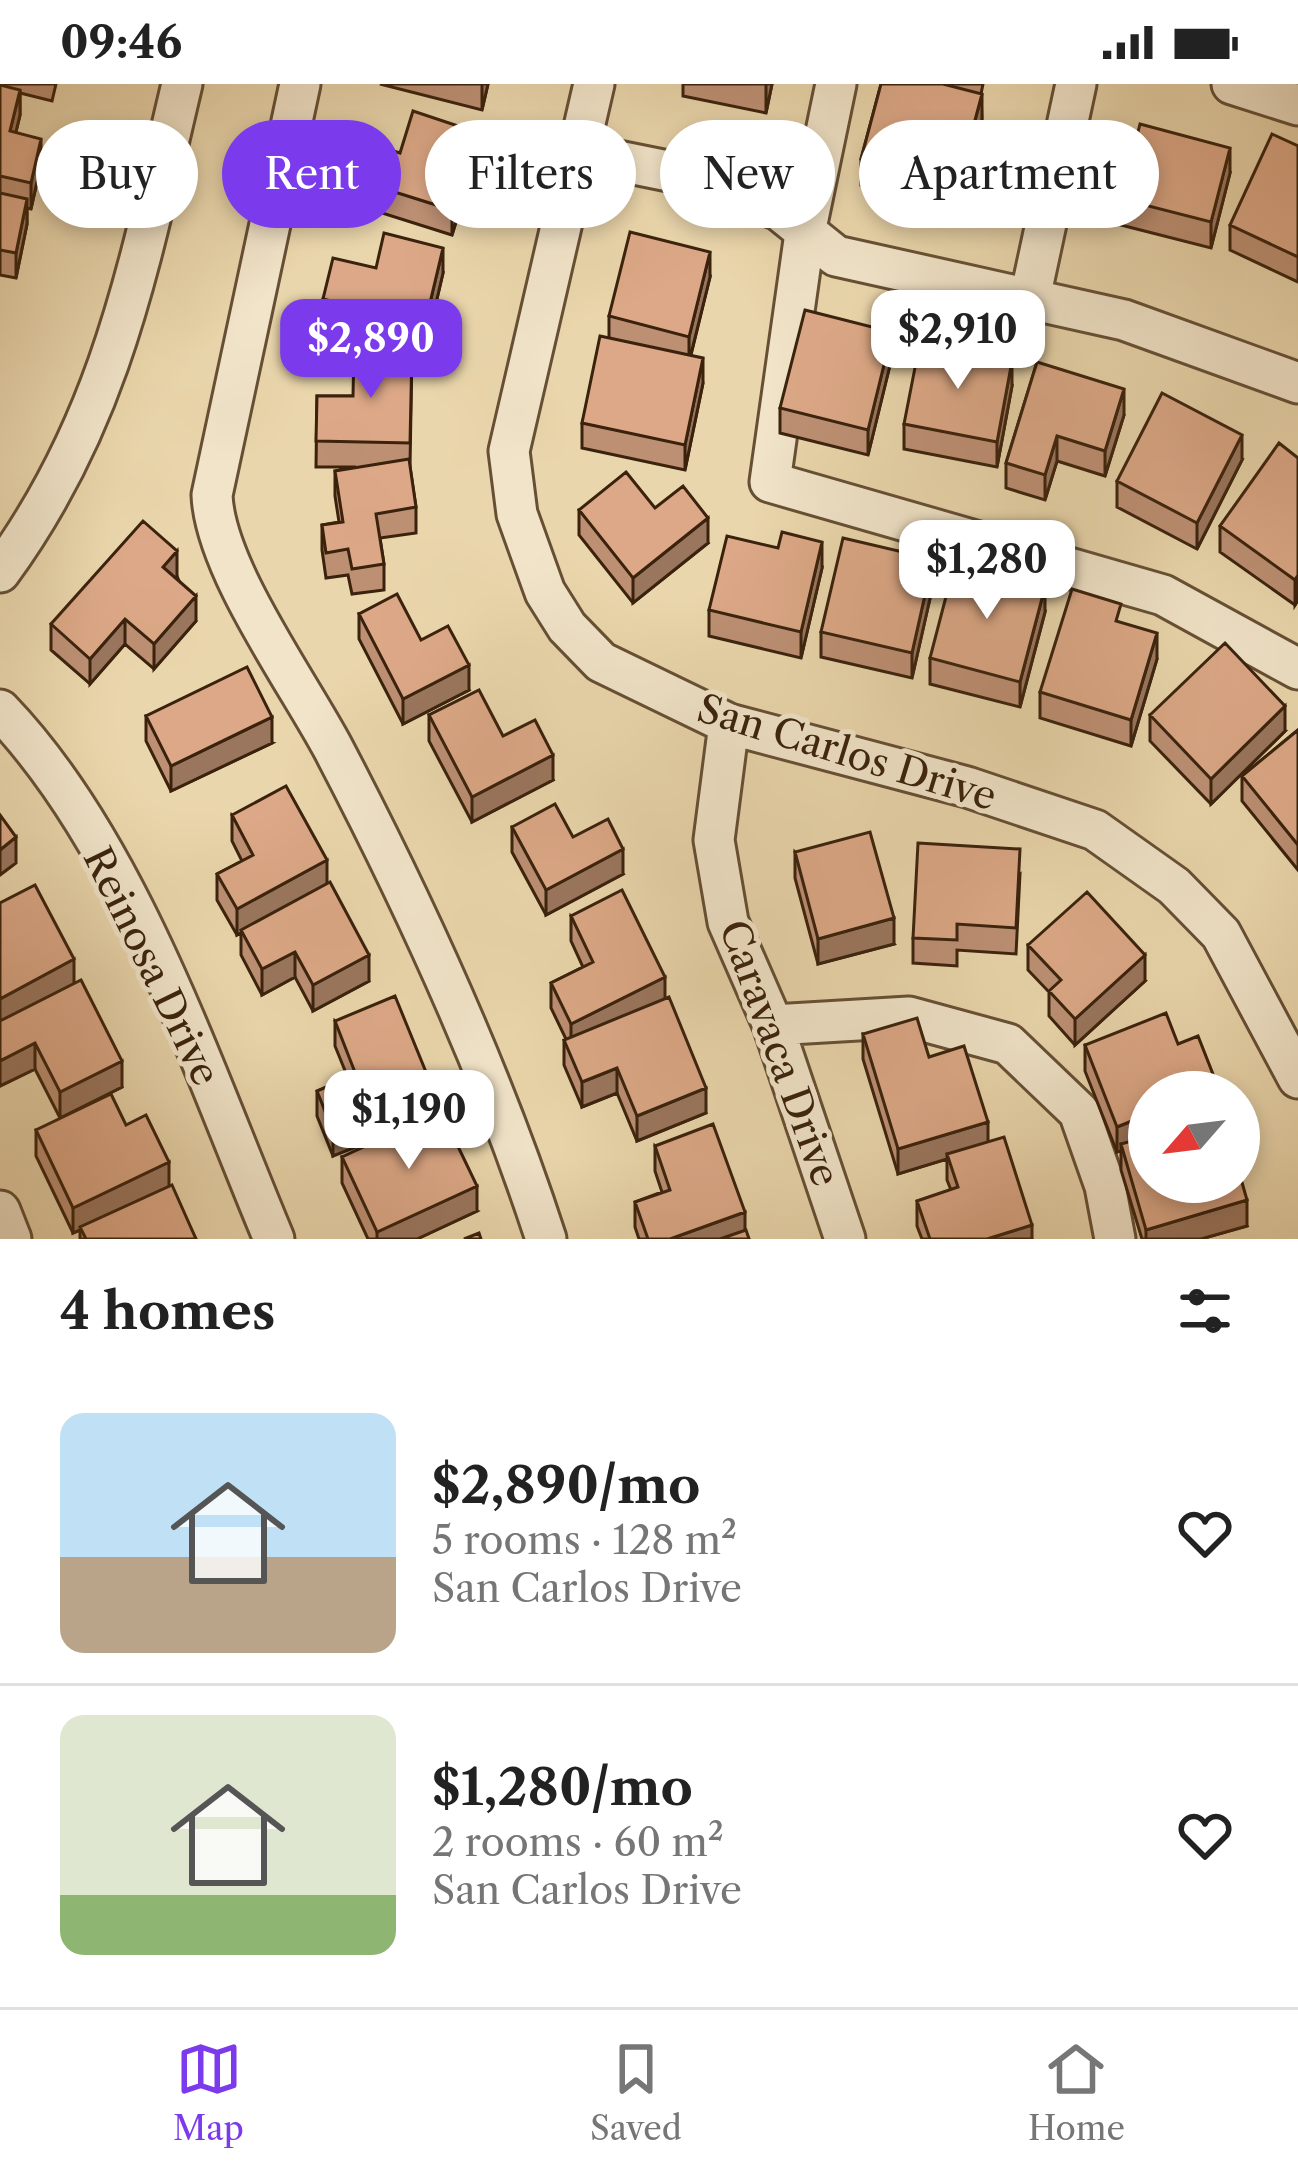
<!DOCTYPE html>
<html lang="en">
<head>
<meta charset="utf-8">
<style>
	:root { --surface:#fff; --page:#f2f2f2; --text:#222; --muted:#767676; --line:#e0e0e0; --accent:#7c3aed }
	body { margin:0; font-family:"Libre Caslon Text",serif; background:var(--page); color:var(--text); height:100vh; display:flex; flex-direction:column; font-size:45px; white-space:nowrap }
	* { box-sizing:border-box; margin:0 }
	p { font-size:39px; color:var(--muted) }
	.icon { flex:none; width:66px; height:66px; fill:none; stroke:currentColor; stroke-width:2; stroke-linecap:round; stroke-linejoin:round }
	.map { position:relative; height:1155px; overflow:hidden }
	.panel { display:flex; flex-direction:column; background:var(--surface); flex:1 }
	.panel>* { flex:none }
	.hud { position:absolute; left:36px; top:36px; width:1227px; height:108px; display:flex; gap:24px }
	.needle { width:78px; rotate:242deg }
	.buttons { position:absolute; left:1128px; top:987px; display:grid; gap:24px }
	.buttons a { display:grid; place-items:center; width:132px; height:132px; border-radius:50%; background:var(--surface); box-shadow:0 6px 18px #0003; font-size:60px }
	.price { position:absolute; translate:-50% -102px; padding:0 27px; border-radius:24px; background:#fff; color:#222; font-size:39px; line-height:78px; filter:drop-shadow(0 3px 6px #0008) }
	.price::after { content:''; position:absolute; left:50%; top:72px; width:36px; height:27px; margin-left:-18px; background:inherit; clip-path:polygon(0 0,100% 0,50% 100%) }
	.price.on { background:var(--accent); color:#fff }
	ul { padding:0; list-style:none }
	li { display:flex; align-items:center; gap:36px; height:300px; padding:0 60px }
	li+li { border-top:3px solid var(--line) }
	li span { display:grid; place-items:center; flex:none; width:336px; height:240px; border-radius:24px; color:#555 }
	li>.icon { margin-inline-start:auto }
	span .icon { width:144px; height:144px; fill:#fffc; stroke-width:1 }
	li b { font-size:51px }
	h2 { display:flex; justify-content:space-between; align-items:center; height:144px; padding:0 60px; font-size:51px }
	.pill { padding:0 42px; border-radius:54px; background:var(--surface); box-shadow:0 6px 18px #0003; font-size:42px; line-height:108px }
	.pill.on { background:var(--accent); color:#fff }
	.status { display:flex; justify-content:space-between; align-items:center; height:84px; padding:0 60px; background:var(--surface); direction:ltr }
	.status svg { height:33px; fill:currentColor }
	.tab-bar { display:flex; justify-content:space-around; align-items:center; height:168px; border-top:3px solid var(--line); background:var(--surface); font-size:33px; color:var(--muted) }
	.tab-bar a { display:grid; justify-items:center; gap:6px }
	.tab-bar .on { color:var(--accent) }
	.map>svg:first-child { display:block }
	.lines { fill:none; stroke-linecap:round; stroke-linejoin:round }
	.minor-casing { stroke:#664f35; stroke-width:45 }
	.minor { stroke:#f1e4c9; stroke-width:39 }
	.wall { fill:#bd9074; stroke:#3a220d; stroke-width:3 }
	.shaded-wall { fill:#9a765e; stroke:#3a220d; stroke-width:3 }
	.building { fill:#dca887; stroke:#3a220d; stroke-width:3 }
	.labels { text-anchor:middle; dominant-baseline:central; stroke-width:10; stroke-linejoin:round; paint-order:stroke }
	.street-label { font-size:39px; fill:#3a220d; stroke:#f1e4c9 }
</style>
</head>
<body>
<div class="status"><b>09:46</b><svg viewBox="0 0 49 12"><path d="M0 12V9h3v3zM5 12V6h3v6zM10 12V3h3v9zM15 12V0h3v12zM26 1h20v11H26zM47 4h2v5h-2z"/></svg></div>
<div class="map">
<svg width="1298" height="1155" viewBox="0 0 1298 1155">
	<rect width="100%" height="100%" fill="#ead6ac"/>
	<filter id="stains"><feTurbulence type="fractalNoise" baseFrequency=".00167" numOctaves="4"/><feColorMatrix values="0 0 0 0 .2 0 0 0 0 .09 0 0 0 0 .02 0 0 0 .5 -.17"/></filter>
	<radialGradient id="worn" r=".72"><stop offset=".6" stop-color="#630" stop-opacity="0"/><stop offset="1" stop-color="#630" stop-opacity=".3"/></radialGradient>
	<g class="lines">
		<!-- minor casing -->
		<g class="minor-casing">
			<path id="minor" d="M 300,0 L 212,411 C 215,485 298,598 334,666 C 414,819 493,991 546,1155
				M 594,0 L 509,367 L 517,430 L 545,508 L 567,543 L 601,578 L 729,640 L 967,703 L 1095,746 L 1174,802 L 1221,850 L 1298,994
				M 836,0 L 805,149 L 770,398 L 1163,511 L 1298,585
				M 1232,0 L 1298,21
				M 579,69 L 688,91 L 779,126 L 836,172 L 1124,236 L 1298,299
				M 1030,214 L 1076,0
				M 0,488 C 112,335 139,180 182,0
				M 0,626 C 129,760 202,984 274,1155
				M 729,640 L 714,756 L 728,838 L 773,941 L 845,1155
				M 773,941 L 909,933 L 1008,960 L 1079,1028 L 1105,1102 L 1115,1155
				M 0,1127 L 11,1155"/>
		</g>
		<!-- minor -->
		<use href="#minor" class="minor"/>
	</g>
	<!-- wall -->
	<path class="wall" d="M 0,0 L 56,0 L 52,17 L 20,9 L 20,31 L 16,48 L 41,80 L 31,125 L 27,124 L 27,140 L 16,194 L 0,191 Z
		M 380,0 L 488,0 L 482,26 Z
		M 683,0 L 772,0 L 766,29 L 683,12 Z
		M 881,0 L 983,0 L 981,10 L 982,35 L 958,126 L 861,101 L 861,75 Z
		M 1298,62 L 1298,198 L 1230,166 L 1230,141 Z
		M 400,69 L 476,73 L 452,151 L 347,118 L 347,93 Z
		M 1230,89 L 1211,164 L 1121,141 L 1121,115 Z
		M 443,189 L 425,266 L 323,241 L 323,215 Z
		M 710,193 L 691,271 L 703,299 L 685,386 L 582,364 L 582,339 L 609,254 L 609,232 Z
		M 412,266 L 410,383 L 416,423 L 416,449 L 380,454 L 384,480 L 384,506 L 352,510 L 348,491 L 326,494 L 322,466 L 322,441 L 339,438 L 335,412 L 335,387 L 356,383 L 316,383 L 317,312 L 353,312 Z
		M 892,273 L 868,371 L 780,349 L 780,324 Z
		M 1037,278 L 1124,331 L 1105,392 L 1057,377 L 1045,416 L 1006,404 L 1006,379 Z
		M 1012,302 L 997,383 L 904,365 L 904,340 Z
		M 1298,374 L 1298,516 L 1295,521 L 1220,468 L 1220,442 Z
		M 1242,376 L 1197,465 L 1117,423 L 1117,397 Z
		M 655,424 L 708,459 L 633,519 L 579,451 L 579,426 Z
		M 822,484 L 801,574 L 709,552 L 709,526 Z
		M 177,492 L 196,537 L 154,585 L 125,560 L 90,600 L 51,566 L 51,540 Z
		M 933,501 L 912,594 L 821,573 L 821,548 Z
		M 1045,528 L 1020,623 L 930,600 L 930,574 Z
		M 359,530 L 421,556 L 469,606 L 403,640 L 359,555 Z
		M 1121,539 L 1157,575 L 1131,662 L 1040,634 L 1040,608 Z
		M 429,631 L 503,652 L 553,696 L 472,738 L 429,657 Z
		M 1150,631 L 1285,647 L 1211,720 L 1150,657 Z
		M 146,632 L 272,659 L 171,707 L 146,657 Z
		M 1298,646 L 1298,786 L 1242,717 L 1242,692 Z
		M 232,731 L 327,800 L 369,897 L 313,927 L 295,893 L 262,911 L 241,871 L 241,849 L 237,851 L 217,816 L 217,790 L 242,777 L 232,757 Z
		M 512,743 L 573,753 L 623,790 L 546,831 L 512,768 Z
		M 795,768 L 894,860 L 818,880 L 795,794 Z
		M 1020,790 L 1016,870 L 957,866 L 957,882 L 913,879 L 913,854 Z
		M 0,819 L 74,900 L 122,1003 L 60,1034 L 35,985 L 0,1002 Z
		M 571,832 L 665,915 L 706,1029 L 637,1057 L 617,1009 L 582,1023 L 564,981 L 564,956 L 566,955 L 551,924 L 551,899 L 583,883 L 571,857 Z
		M 1028,861 L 1145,897 L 1075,961 L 1049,932 L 1049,908 L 1028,886 Z
		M 335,937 L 428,1018 L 402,1028 L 333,1072 L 317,1032 L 317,1007 L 348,994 L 335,962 Z
		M 863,950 L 929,973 L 988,1058 L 1032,1155 L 922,1155 L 917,1142 L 917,1117 L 951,1106 L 947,1096 L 947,1075 L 898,1090 L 863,975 Z
		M 1178,960 L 1218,1008 L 1149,1008 L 1247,1142 L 1201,1155 L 1142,1155 L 1121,1086 L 1121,1066 L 1117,1068 L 1085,987 L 1085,961 Z
		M 126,1041 L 169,1103 L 196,1155 L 80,1155 L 80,1146 L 73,1149 L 36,1072 L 36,1046 Z
		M 655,1062 L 745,1146 L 749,1155 L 639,1155 L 635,1143 L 635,1118 L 662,1108 L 655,1087 Z
		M 342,1073 L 477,1127 L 417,1155 L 368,1155 L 342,1099 Z"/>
	<!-- shaded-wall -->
	<path class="shaded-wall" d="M 482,0 L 488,0 L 482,26 Z
		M 766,0 L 772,0 L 766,29 Z
		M 20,6 L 20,31 L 10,72 L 10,47 Z
		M 982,10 L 982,35 L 958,126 L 958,100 Z
		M 476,48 L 476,73 L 452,151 L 452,126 Z
		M 41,55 L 41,80 L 31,125 L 31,99 Z
		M 1230,64 L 1230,89 L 1211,164 L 1211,138 Z
		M 27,115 L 27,140 L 16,194 L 16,169 Z
		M 443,164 L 443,189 L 425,266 L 425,240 Z
		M 710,168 L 710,193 L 689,278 L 689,253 Z
		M 892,248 L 892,273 L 868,371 L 868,346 Z
		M 703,274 L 703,299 L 685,386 L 685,361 Z
		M 1012,277 L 1012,302 L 997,383 L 997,358 Z
		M 1124,305 L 1124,331 L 1105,392 L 1105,367 Z
		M 1242,351 L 1242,376 L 1197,465 L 1197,439 Z
		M 1057,352 L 1057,377 L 1045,416 L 1045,391 Z
		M 708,434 L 708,459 L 633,519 L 633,494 Z
		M 822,458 L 822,484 L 801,574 L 801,548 Z
		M 177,467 L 177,492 L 163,508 L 163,483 Z
		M 933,475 L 933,501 L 912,594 L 912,569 Z
		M 1298,491 L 1298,516 L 1295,521 L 1295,496 Z
		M 1045,503 L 1045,528 L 1020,623 L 1020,598 Z
		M 196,512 L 196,537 L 154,585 L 154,560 Z
		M 125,535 L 125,560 L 90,600 L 90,575 Z
		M 1157,549 L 1157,575 L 1131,662 L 1131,636 Z
		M 469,581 L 469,606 L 403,640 L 403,615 Z
		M 1285,622 L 1285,647 L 1211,720 L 1211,695 Z
		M 272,633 L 272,659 L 171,707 L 171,682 Z
		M 553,671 L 553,696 L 472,738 L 472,713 Z
		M 16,753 L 16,779 L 0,791 L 0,766 Z
		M 623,765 L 623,790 L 546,831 L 546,806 Z
		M 327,776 L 327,802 L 237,851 L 237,825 Z
		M 894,834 L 894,860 L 818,880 L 818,855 Z
		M 295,868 L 295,893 L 262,911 L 262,885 Z
		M 369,871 L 369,897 L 313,927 L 313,901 Z
		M 1145,871 L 1145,897 L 1075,961 L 1075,935 Z
		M 74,875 L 74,901 L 0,940 L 0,915 Z
		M 665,893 L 665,919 L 571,965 L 571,940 Z
		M 35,959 L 35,985 L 0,1002 L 0,977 Z
		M 122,977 L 122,1003 L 60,1034 L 60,1008 Z
		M 617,984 L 617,1009 L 582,1023 L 582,998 Z
		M 428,993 L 428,1018 L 402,1028 L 402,1045 L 333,1072 L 333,1047 L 397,1005 Z
		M 706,1004 L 706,1029 L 637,1057 L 637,1032 Z
		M 1149,1030 L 1149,1055 L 1121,1060 L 1121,1066 L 1117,1068 L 1117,1043 Z
		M 988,1038 L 988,1063 L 947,1070 L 947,1075 L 898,1090 L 898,1065 Z
		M 169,1078 L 169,1103 L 73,1149 L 73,1124 Z
		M 477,1102 L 477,1127 L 417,1155 L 377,1155 L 377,1148 Z
		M 1247,1116 L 1247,1142 L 1201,1155 L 1146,1155 L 1146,1146 Z
		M 745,1128 L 745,1154 L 741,1155 L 670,1155 Z
		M 1032,1141 L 1032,1155 L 987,1155 Z"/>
	<!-- building -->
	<path class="building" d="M 881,0 L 943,0 L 982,10 L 958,100 L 861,75 Z
		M 0,1 L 20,6 L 10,47 L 41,55 L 31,99 L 0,92 Z
		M 413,27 L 476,48 L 452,126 L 347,93 L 358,56 L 400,69 Z
		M 1140,40 L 1230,64 L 1211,138 L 1121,115 Z
		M 1272,50 L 1298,62 L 1298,173 L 1230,141 Z
		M 0,109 L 27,115 L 16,169 L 0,166 Z
		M 630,148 L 710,168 L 689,253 L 609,232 Z
		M 384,149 L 443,164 L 425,240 L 323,215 L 333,174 L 376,184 Z
		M 805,226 L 892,248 L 868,346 L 780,324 Z
		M 600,252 L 703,274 L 685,361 L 582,339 Z
		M 920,258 L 1012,277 L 997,358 L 904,340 Z
		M 354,264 L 412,266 L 410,359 L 316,357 L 317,312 L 353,312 Z
		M 1037,278 L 1124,305 L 1105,367 L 1057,352 L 1045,391 L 1006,379 Z
		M 1162,309 L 1242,351 L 1197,439 L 1117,397 Z
		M 1279,359 L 1298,374 L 1298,491 L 1295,496 L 1220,442 Z
		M 409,375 L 416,423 L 376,430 L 384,480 L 352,485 L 348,465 L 326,469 L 322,441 L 343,438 L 335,387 Z
		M 626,388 L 655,424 L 683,402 L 708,434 L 633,494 L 579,426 Z
		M 143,437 L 177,467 L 163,483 L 196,512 L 154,560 L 125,535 L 90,575 L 51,540 Z
		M 782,448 L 822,458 L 801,548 L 709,526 L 727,452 L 778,464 Z
		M 843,454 L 933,475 L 912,569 L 821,548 Z
		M 955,478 L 1045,503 L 1020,598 L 930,574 Z
		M 1072,505 L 1121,520 L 1116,537 L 1157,549 L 1131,636 L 1040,608 Z
		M 397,510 L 421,556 L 448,542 L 469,581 L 403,615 L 359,530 Z
		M 1225,559 L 1285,622 L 1211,695 L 1150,631 Z
		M 247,583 L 272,633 L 171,682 L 146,632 Z
		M 479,606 L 503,652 L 535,636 L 553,671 L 472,713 L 429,631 Z
		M 1298,646 L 1298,761 L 1242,692 Z
		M 286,702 L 327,776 L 237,825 L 217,790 L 253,771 L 232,731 Z
		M 555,720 L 573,753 L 608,735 L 623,765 L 546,806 L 512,743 Z
		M 0,731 L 16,753 L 0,766 Z
		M 870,748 L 894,834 L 818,855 L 795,768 Z
		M 918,759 L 1020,765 L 1016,844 L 957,840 L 957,856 L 913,854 Z
		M 330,798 L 369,871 L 313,901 L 295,868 L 262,885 L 241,846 Z
		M 35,801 L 74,875 L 0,915 L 0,819 Z
		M 622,806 L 665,893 L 571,940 L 551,899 L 593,878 L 571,832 Z
		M 1087,808 L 1145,871 L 1075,935 L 1049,907 L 1061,896 L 1028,861 Z
		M 81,896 L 122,977 L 60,1008 L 35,959 L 0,977 L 0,937 Z
		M 395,912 L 428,993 L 397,1005 L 402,1019 L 333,1047 L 317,1007 L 356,991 L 335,937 Z
		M 669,913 L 706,1004 L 637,1032 L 617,984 L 582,998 L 564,956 Z
		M 1166,929 L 1178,960 L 1198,952 L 1218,1003 L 1205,1008 L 1149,1008 L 1149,1030 L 1117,1043 L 1085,961 Z
		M 917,934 L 929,973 L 964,962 L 988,1038 L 898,1065 L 863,950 Z
		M 111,1010 L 126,1041 L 146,1031 L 169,1078 L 73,1124 L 36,1046 Z
		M 441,1027 L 477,1102 L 377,1148 L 342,1073 Z
		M 713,1040 L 745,1128 L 670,1155 L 648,1155 L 635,1118 L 670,1106 L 655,1062 Z
		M 1149,1052 L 1149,1098 L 1239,1098 L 1239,1088 L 1247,1116 L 1146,1146 L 1121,1060 Z
		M 1004,1053 L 1032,1141 L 987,1155 L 930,1155 L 917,1117 L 958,1103 L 947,1070 Z
		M 172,1101 L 196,1155 L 86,1155 L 80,1143 Z
		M 746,1146 L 749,1155 L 720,1155 Z
		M 479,1149 L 481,1155 L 464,1155 Z"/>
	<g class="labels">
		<!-- street labels -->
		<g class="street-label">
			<text transform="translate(847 668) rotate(17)">San Carlos Drive</text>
			<text transform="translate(152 882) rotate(64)">Reinosa Drive</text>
			<text transform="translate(780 969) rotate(70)">Caravaca Drive</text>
		</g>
	</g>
	<rect width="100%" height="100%" filter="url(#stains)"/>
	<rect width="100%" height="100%" fill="url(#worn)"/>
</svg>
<div class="buttons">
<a><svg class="needle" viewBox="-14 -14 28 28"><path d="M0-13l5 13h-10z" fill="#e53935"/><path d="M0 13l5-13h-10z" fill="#767676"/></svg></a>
</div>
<b class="price" style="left:958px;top:308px">$2,910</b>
<b class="price on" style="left:371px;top:317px">$2,890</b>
<b class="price" style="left:987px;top:538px">$1,280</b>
<b class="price" style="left:409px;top:1088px">$1,190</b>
<div class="hud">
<a class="pill">Buy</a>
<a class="pill on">Rent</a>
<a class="pill">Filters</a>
<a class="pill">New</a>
<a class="pill">Apartment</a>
</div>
</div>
<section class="panel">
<h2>4 homes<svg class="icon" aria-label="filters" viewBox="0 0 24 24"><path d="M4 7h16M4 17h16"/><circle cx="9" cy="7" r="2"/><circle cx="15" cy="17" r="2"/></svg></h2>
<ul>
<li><span style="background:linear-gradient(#bfe0f5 60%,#b9a48a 0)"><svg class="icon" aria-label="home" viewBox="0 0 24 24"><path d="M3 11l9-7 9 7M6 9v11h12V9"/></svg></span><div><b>$2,890/mo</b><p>5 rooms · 128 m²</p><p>San Carlos Drive</p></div><svg class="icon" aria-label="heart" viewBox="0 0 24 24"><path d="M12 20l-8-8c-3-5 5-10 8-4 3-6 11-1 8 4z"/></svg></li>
<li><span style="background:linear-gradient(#dfe7d0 75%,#8fb573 0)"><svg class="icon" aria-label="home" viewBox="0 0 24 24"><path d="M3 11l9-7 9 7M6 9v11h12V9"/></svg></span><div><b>$1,280/mo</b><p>2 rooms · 60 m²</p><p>San Carlos Drive</p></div><svg class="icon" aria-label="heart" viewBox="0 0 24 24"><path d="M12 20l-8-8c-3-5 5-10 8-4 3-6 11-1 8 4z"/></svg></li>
</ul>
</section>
<nav class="tab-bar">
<a class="on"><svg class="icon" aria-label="map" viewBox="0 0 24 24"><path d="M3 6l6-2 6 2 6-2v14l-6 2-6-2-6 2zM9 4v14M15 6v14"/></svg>Map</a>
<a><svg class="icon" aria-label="saved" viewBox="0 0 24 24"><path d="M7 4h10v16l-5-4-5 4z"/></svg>Saved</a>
<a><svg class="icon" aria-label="home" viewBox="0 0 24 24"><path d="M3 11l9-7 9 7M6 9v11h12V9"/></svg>Home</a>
</nav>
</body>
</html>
